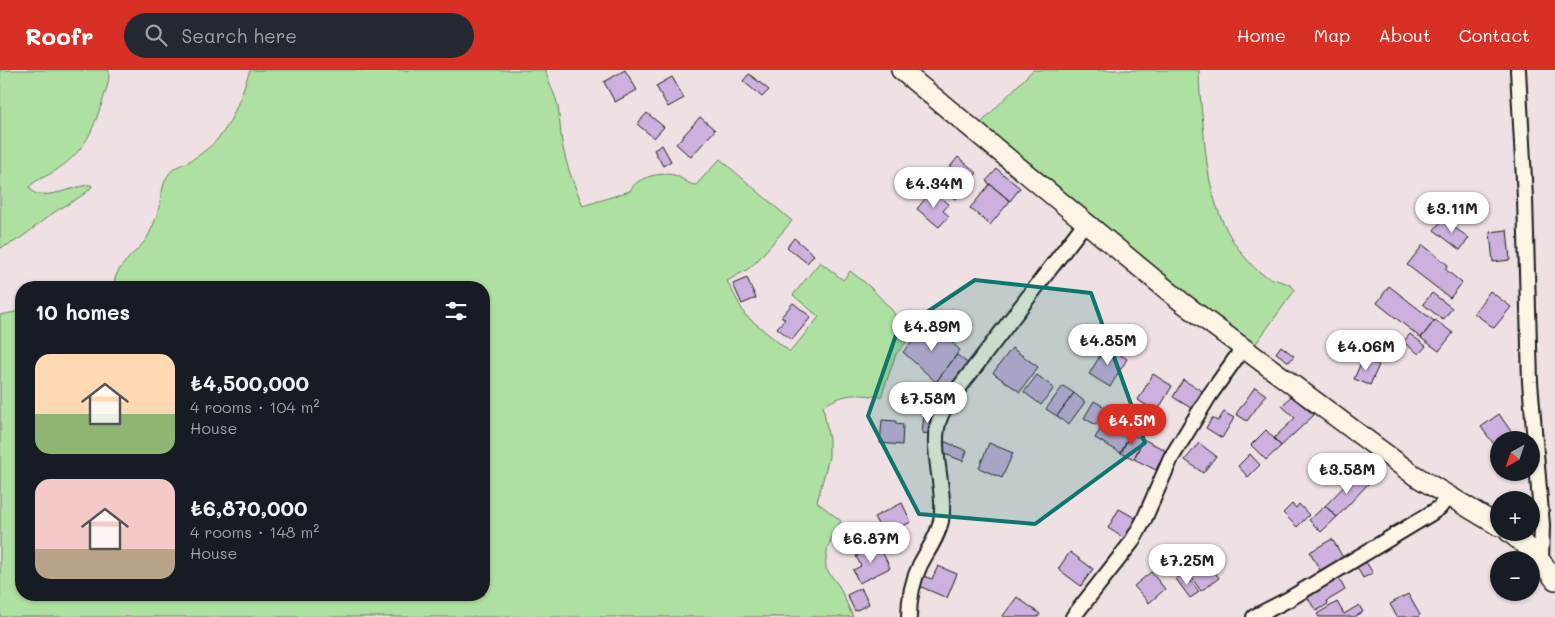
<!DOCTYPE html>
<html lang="en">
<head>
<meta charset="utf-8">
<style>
	:root { --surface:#171b24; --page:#242831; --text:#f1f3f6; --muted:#9ea1a6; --accent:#d93025 }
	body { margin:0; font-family:Mali,sans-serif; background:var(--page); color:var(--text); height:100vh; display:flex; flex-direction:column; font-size:19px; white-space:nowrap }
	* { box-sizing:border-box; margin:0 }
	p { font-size:16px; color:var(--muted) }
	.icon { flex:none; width:28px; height:28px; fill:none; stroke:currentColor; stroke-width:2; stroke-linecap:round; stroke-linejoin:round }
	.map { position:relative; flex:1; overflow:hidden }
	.sheet { position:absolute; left:15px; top:211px; width:475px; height:320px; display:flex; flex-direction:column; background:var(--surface); border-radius:20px; box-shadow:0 1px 4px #0004 }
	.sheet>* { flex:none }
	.needle { width:32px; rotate:220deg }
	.tools { position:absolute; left:1490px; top:361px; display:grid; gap:10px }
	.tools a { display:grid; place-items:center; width:50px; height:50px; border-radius:50%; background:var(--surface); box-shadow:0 1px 4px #0004; font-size:25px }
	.price { position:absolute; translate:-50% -42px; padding:0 11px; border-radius:18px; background:#fff; color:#222; font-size:16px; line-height:32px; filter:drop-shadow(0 1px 2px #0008) }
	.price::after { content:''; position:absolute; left:50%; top:30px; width:15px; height:11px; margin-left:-8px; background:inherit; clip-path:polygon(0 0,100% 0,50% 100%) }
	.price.active { background:var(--accent); color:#fff }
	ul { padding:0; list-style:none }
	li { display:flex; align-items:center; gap:15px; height:125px; padding:0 20px }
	li span { display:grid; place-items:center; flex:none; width:140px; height:100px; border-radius:15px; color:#555 }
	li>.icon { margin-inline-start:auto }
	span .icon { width:60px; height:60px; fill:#fffc; stroke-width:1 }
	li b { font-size:21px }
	h2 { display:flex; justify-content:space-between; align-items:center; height:60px; padding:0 20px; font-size:21px }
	header { display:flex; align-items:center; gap:30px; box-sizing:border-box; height:70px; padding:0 25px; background:var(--accent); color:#fff }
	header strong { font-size:24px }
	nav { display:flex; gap:28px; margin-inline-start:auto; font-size:18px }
	.search { width:350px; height:45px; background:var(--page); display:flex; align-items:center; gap:12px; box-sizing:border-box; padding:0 18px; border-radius:28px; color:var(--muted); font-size:19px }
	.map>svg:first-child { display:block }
	.green { fill:#aee0a1; stroke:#657e5e }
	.building { fill:#cdb0dd; stroke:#1c1c1c }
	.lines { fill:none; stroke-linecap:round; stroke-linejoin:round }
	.street-casing { stroke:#1c1c1c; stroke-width:18 }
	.secondary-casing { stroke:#1c1c1c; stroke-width:22 }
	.street { stroke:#fcf5e5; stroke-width:14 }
	.secondary { stroke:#fcf5e5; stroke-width:19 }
	.marked { fill:#0f766e; fill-opacity:0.2; stroke:#0f766e; stroke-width:4; stroke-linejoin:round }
</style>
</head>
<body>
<header>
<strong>Roofr</strong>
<div class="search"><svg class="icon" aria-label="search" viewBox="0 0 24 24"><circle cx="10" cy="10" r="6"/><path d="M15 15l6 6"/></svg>Search here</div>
<nav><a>Home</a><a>Map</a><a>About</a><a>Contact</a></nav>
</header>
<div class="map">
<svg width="1555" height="547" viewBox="0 0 1555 547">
	<rect width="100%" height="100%" fill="#eee0e3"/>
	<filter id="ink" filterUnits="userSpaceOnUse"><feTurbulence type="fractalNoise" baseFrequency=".02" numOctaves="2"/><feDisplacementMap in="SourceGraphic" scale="10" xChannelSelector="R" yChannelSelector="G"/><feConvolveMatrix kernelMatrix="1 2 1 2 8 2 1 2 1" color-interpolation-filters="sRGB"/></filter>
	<g filter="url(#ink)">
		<!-- green -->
		<path class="green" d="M 0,0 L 109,0 C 109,16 106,19 102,33 C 91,64 86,79 58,99 C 51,105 34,110 29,117 L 34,123 C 51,128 70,118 87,115 L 91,115 L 92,116 L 91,118 C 79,130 62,136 49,146 C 31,159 21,171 0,178 Z
			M 250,0 L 546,0 C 547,13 556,24 558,37 C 560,49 560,61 562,73 C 566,95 574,115 583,136 L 630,121 C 636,107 660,102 674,105 C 682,107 688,115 696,115 L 720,89 L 792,151 L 757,191 L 748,199 L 727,211 L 745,245 L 790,282 L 819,247 L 793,225 L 820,192 L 843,210 L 850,201 L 868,215 L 892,240 L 909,269 L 896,284 L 881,327 C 854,324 847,322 823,336 L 829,370 L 829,387 L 817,432 L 841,451 C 832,465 824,482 826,499 L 839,516 L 853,547 L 0,547 L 0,245 L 21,241 L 21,525 L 484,525 L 484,218 L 114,217 C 113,197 137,183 147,168 C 153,157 158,144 160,132 C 162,122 163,112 169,104 C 174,97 181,95 188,92 C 195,88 201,84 207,79 C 232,60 240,27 250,0 Z
			M 1033,0 L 1199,0 C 1199,18 1201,36 1203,54 C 1207,106 1213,153 1250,193 C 1255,199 1261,204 1268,207 C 1276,211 1290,212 1295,220 L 1249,283 L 974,60 Z"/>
		<!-- building -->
		<path class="building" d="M 625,0 L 637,20 L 615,32 L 604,12 Z
			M 749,4 L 769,20 L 762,27 L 743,11 Z
			M 672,7 L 684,28 L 668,37 L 656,16 Z
			M 647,43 L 664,57 L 654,68 L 637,54 Z
			M 700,47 L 715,60 L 691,87 L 676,74 Z
			M 662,75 L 671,91 L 663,96 L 654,80 Z
			M 958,87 L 977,103 L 955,129 L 936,114 Z
			M 997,99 L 1020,118 L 1010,131 L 986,111 Z
			M 990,114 L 1010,131 L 990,155 L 970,138 Z
			M 932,120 L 949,134 L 943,141 L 949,146 L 939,157 L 917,139 Z
			M 1443,149 L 1469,168 L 1460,180 L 1434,160 Z
			M 1507,160 L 1510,190 L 1493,192 L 1490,162 Z
			M 794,168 L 814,185 L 807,193 L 787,177 Z
			M 1423,175 L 1448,195 L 1445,199 L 1462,213 L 1450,228 L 1407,195 Z
			M 747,208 L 756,228 L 742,234 L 733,214 Z
			M 1389,216 L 1434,251 L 1421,268 L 1377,233 Z
			M 1490,221 L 1511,237 L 1494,258 L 1474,243 Z
			M 1432,223 L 1452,238 L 1443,250 L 1423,234 Z
			M 793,233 L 811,247 L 792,270 L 777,258 L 785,249 L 781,247 Z
			M 1435,250 L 1453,263 L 1439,281 L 1421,268 Z
			M 930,253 L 960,280 L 936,312 L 903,282 Z
			M 1410,264 L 1426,276 L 1419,284 L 1403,272 Z
			M 1106,276 L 1127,289 L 1110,317 L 1089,304 Z
			M 1281,276 L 1294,286 L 1289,292 L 1276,283 Z
			M 1012,278 L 1038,297 L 1020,322 L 993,303 Z
			M 957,285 L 970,295 L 949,322 L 936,312 Z
			M 1363,288 L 1379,295 L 1370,315 L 1354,309 Z
			M 1153,304 L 1172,316 L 1157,342 L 1138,330 Z
			M 1037,305 L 1054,318 L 1041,335 L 1024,322 Z
			M 1183,310 L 1204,322 L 1194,340 L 1173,327 Z
			M 1063,316 L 1074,323 L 1057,346 L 1046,339 Z
			M 1255,317 L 1266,325 L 1247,351 L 1236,344 Z
			M 1074,323 L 1085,332 L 1068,355 L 1057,346 Z
			M 1291,326 L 1314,345 L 1281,376 L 1274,368 L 1295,348 L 1282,336 Z
			M 1094,331 L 1106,338 L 1096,355 L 1084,348 Z
			M 1224,342 L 1234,348 L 1222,368 L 1206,358 L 1212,348 L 1218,351 Z
			M 924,344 L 934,345 L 931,364 L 922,363 Z
			M 1499,344 L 1517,370 L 1499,370 L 1499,381 L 1481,357 Z
			M 882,350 L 896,351 L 896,354 L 903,355 L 902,375 L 880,373 Z
			M 1106,350 L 1130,364 L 1121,383 L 1095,368 Z
			M 1266,360 L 1281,376 L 1266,390 L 1251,375 Z
			M 1130,364 L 1143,369 L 1134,389 L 1121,383 Z
			M 1143,369 L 1165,380 L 1156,400 L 1134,389 Z
			M 941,370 L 967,381 L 963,391 L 942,383 Z
			M 989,373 L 1013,383 L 1002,408 L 979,398 Z
			M 1199,373 L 1216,386 L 1203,403 L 1185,390 Z
			M 1250,384 L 1260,395 L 1248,407 L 1238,396 Z
			M 1358,402 L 1369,413 L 1337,447 L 1325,436 Z
			M 902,433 L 911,452 L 884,465 L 874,447 Z
			M 1292,434 L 1296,438 L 1299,434 L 1309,445 L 1297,457 L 1283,443 Z
			M 1325,436 L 1337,447 L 1321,462 L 1309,450 Z
			M 1119,439 L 1139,450 L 1127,470 L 1108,458 Z
			M 1332,469 L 1344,489 L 1321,502 L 1310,482 Z
			M 879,475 L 890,498 L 859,513 L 853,500 L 861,496 L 856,486 Z
			M 1070,482 L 1093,499 L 1081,516 L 1058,499 Z
			M 1366,492 L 1373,503 L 1363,508 L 1357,497 Z
			M 1209,494 L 1219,508 L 1201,521 L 1191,507 Z
			M 938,496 L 957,504 L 947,528 L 919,516 L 923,506 L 932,509 Z
			M 1151,502 L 1165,519 L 1149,533 L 1134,516 Z
			M 1185,503 L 1199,522 L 1190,528 L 1176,509 Z
			M 1338,507 L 1345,520 L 1327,531 L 1328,534 L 1316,541 L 1306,525 Z
			M 861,518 L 869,534 L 855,541 L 847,525 Z
			M 1408,524 L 1420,545 L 1418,547 L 1397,547 L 1390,534 Z
			M 1017,527 L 1040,544 L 1038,547 L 1002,547 Z
			M 1337,532 L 1344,544 L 1359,535 L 1363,542 L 1354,547 L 1319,547 L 1317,544 Z"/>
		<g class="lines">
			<!-- street casing -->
			<g class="street-casing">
				<path id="street" d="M 1518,0 L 1525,128 L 1530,312 L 1542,455 L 1541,491
					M 909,547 C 909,529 912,512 920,495 C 927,481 938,467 941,451 C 947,418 927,374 941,345 C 943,340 946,336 948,332 L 1085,153
					M 1073,547 L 1131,473 L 1143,452 L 1171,388 L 1209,326 L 1243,278
					M 1254,547 L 1289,529 L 1430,444 L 1439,438 L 1449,426"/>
			</g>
			<!-- secondary casing -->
			<g class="secondary-casing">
				<path id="secondary" d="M 901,0 L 1183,233 L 1414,405 L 1499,456
					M 1509,462 L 1534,482 L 1555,510"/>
			</g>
			<!-- street -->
			<use href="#street" class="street"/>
			<!-- secondary -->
			<use href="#secondary" class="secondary"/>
		</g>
	</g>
	<!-- marked area -->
	<path class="marked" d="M 975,210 L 1091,223 L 1145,373 L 1035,454 L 919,444 L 868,346 L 897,262 Z"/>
</svg>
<div class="tools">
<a><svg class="needle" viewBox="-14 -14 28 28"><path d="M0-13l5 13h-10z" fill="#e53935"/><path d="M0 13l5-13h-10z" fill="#9ea1a6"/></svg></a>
<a>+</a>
<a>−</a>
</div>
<b class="price" style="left:934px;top:139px">₺4.34M</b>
<b class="price" style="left:1452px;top:164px">₺3.11M</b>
<b class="price" style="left:932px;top:282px">₺4.89M</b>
<b class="price" style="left:1108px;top:296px">₺4.85M</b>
<b class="price" style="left:1366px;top:302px">₺4.06M</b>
<b class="price" style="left:928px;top:354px">₺7.58M</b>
<b class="price active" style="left:1132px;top:376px">₺4.5M</b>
<b class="price" style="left:1347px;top:425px">₺3.58M</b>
<b class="price" style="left:871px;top:494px">₺6.87M</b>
<b class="price" style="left:1187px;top:516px">₺7.25M</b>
<section class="sheet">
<h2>10 homes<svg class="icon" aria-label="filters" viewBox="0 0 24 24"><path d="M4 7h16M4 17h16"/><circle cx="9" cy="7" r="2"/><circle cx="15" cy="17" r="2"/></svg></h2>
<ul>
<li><span style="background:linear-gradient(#ffd9b3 60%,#8fb573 0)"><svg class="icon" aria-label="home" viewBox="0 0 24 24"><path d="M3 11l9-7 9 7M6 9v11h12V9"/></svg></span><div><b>₺4,500,000</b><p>4 rooms · 104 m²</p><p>House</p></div></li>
<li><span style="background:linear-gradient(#f6c9c9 70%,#b9a48a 0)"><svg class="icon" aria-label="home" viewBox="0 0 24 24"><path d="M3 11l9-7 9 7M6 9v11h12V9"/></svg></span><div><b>₺6,870,000</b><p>4 rooms · 148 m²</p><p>House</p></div></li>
</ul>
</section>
</div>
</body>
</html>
